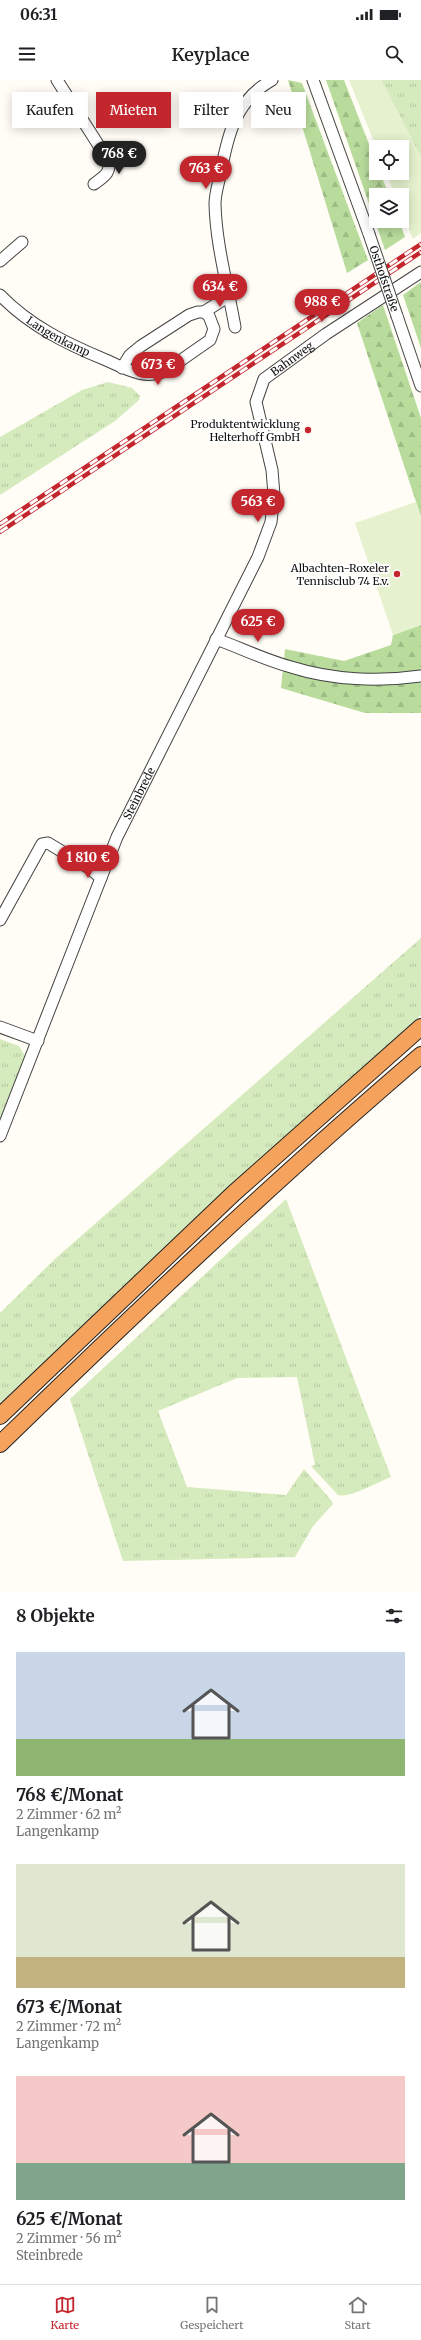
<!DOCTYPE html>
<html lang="de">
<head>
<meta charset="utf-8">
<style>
	:root { --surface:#fff; --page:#f6f6f6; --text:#202124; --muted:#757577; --line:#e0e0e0; --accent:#c4262e }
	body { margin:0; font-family:Merriweather,serif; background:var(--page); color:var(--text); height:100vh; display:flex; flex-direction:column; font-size:15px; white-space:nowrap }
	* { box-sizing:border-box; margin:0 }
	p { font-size:13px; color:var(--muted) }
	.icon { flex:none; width:22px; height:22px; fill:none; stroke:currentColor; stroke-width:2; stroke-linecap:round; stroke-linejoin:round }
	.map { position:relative; height:1512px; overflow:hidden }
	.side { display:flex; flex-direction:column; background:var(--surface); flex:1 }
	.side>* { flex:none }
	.top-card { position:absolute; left:12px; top:12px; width:397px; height:36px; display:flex; gap:8px }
	.buttons { position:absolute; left:369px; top:60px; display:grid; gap:8px }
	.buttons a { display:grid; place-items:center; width:40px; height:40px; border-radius:0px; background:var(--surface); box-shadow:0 2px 10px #0003; font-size:20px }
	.price { position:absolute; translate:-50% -34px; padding:0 9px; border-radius:14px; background:var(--accent); color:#fff; font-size:13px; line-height:26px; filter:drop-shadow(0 1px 2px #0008) }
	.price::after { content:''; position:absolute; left:50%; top:24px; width:12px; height:9px; margin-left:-6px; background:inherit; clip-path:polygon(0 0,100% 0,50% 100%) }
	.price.on { background:#222; color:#fff }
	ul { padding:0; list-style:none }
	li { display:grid; align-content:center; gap:8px; height:212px; padding:0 16px }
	li span { display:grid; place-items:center; height:124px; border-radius:0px; color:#555 }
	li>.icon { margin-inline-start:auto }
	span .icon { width:72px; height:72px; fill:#fffc; stroke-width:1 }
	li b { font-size:17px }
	h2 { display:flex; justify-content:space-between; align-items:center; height:48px; padding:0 16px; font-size:17px }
	.chip { padding:0 14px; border-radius:0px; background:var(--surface); box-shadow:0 2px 10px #0003; font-size:14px; line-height:36px }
	.chip.on { background:var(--accent); color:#fff }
	.status { display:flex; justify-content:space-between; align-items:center; height:28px; padding:0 20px; background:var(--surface); direction:ltr }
	.status svg { height:11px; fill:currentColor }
	header { display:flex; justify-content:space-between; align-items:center; height:52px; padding:0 16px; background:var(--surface); font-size:18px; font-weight:600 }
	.menu { display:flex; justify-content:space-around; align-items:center; height:56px; border-top:1px solid var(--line); background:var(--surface); font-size:11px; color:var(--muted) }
	.menu a { display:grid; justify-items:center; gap:2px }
	.menu .on { color:var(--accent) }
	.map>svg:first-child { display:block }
	.grass { fill:url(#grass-tufts) }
	.forest { fill:url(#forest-firs) }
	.pitch { fill:#e6f2cf }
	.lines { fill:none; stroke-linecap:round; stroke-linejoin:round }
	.minor-casing { stroke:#444; stroke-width:13 }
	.highway-casing { stroke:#222; stroke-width:18 }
	.minor { stroke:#fff; stroke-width:11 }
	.highway { stroke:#f5a25d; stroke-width:16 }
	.rail-casing { stroke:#c4262e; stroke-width:4.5 }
	.rail { stroke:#fff; stroke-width:3; stroke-dasharray:9; stroke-linecap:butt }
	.minor-bridge-casing { stroke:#444; stroke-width:13; stroke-linecap:butt }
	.minor-bridge { stroke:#fff; stroke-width:11 }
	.poi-dot { fill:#c4262e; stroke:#fff; stroke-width:1.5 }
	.labels { text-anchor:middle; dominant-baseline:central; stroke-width:4; stroke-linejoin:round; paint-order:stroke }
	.street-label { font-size:11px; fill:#111; stroke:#fff }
	.poi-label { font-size:11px; fill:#111; stroke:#fff; text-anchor:end }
</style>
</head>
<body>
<div class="status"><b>06:31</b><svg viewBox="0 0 49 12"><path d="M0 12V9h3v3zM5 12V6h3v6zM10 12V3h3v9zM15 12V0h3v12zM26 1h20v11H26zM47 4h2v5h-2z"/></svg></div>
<header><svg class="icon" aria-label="menu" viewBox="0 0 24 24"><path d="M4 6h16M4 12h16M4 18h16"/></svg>Keyplace<svg class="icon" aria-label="search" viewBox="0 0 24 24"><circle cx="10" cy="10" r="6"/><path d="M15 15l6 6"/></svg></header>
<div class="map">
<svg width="421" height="1512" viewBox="0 0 421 1512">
	<defs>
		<pattern id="grass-tufts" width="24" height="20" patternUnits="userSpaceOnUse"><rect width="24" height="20" fill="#d5ebbd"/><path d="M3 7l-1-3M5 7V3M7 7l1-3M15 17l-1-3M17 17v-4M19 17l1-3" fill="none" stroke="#b6c8a1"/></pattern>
		<pattern id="forest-firs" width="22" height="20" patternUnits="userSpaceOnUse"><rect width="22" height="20" fill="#b9dc9c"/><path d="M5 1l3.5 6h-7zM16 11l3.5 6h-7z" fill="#9ebc85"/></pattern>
	</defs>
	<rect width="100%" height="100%" fill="#fffdf5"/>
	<!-- grass -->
	<path class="grass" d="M 381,0 L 421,0 L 421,77 Z
		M 108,302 L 132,308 L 140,316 L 139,320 L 115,341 L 0,415 L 0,357 L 82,310 Z
		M 421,858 L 421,935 L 229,1108 L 0,1323 L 0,1233 L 56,1178 Z
		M 0,959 L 19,966 L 25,976 L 0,1039 Z
		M 286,1119 L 391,1397 C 380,1401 348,1419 338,1415 L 311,1386 L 315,1385 L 297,1297 L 237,1298 L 158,1331 L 187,1407 L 286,1415 L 304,1389 L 331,1420 L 333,1424 L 313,1446 L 295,1477 L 123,1481 L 70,1319 Z"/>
	<!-- forest -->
	<path class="forest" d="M 288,0 L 302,3 L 368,180 L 347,193 Z
		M 326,0 L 344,0 L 376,82 L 376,93 L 380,93 L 389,115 L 376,115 L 376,141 L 399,141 L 405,157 L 385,170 Z
		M 421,202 L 421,268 L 403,215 Z
		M 383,225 L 421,338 L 421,437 L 357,243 Z
		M 421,545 L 421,633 L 365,633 L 281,608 L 285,569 L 344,581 L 391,565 L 393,555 Z"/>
	<!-- pitch -->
	<path class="pitch" d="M 349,0 L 381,0 L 421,77 L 421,153 L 413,159 L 402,132 L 402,115 L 395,115 L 386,93 L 402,93 L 402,67 L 376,67 Z
		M 416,422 L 421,437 L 421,545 L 393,555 L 355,443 Z"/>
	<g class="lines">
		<!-- minor casing -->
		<g class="minor-casing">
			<g id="minor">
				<path d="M 57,0 L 108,80 C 112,93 103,97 94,104"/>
				<path d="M 313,0 L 369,154"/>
				<path d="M 0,181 L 22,162"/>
				<path id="s1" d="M 0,215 C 30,246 67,264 106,280 C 126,289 146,301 167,290 L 210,260 L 214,249 L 209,236 L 204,232 L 198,232 L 189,235 L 141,266 L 130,275 L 122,288"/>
				<path d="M 204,232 L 229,216"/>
				<path d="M 397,236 L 421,306"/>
				<path d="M 235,247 C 228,207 216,165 215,124 C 215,113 219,102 221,91 C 228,54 236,20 272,0"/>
				<path d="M 216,559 C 241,568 265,580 291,587 C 332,600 379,602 421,596"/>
				<path d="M 0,840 L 42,764 L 48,763 L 89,788 L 101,798"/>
				<path d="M 0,947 L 38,961"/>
				<path id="s2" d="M 0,1056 L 117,757 L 258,477 L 271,442 L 274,415 L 272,390 L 256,322 L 264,299 L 326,254 L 421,192"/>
			</g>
		</g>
		<!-- highway casing -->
		<g class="highway-casing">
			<path id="highway" d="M 0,1336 L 234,1113 L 421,947
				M 0,1364 C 137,1231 276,1099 421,975"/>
		</g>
		<!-- minor -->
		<use href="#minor" class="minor"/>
		<!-- highway -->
		<use href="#highway" class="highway"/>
		<!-- rail casing -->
		<g class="rail-casing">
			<path id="rail" d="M 0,444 L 421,164
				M 0,452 L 421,172"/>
		</g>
		<!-- rail -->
		<use href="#rail" class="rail"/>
		<!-- minor-bridge casing -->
		<g class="minor-bridge-casing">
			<g id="minor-bridge">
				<path id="s3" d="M 369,154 L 397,236"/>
			</g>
		</g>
		<!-- minor-bridge -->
		<use href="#minor-bridge" class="minor-bridge"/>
	</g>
	<!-- markers -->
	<g class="poi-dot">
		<circle cx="308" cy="350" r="4"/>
		<circle cx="397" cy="494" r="4"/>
	</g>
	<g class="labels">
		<!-- street labels -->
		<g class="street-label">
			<text stroke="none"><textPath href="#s3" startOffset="47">Osthofstraße</textPath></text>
			<text stroke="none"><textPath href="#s1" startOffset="72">Langenkamp</textPath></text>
			<text stroke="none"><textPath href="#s2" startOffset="853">Bahnweg</textPath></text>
			<text stroke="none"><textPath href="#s2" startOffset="370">Steinbrede</textPath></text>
		</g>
		<!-- poi labels -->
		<g class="poi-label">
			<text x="300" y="344">Produktentwicklung<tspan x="300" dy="13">Helterhoff GmbH</tspan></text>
			<text x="389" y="488">Albachten-Roxeler<tspan x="389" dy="13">Tennisclub 74 E.v.</tspan></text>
		</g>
	</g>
</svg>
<div class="buttons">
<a><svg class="icon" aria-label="locate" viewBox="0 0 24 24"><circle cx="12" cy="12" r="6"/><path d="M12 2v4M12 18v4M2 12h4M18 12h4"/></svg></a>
<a><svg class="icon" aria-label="layers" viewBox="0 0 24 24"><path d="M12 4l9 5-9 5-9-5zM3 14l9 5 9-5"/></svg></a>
</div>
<b class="price on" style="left:119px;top:95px">768 €</b>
<b class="price" style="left:206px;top:110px">763 €</b>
<b class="price" style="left:220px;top:228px">634 €</b>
<b class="price" style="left:322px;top:243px">988 €</b>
<b class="price" style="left:158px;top:306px">673 €</b>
<b class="price" style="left:258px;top:443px">563 €</b>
<b class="price" style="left:258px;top:563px">625 €</b>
<b class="price" style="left:88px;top:799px">1 810 €</b>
<div class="top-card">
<a class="chip">Kaufen</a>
<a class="chip on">Mieten</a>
<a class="chip">Filter</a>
<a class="chip">Neu</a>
</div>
</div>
<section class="side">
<h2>8 Objekte<svg class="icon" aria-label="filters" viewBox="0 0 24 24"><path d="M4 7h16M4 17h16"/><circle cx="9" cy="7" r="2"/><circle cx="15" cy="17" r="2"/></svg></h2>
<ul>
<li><span style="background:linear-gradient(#c9d6e8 70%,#8fb573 0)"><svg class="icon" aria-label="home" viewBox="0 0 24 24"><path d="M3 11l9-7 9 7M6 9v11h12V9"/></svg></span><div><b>768 €/Monat</b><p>2 Zimmer · 62 m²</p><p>Langenkamp</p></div></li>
<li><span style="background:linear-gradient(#dfe7d0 75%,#c2b280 0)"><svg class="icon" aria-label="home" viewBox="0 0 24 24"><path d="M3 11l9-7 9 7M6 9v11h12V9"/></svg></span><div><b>673 €/Monat</b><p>2 Zimmer · 72 m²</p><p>Langenkamp</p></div></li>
<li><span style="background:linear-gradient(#f6c9c9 70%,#7fa58c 0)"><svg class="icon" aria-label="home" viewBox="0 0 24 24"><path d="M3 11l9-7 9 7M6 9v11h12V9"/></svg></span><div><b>625 €/Monat</b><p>2 Zimmer · 56 m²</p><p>Steinbrede</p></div></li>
</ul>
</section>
<nav class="menu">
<a class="on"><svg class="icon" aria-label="map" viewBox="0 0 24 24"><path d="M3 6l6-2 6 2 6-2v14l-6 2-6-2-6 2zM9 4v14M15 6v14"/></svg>Karte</a>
<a><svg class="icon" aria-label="saved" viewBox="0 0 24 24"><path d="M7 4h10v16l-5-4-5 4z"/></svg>Gespeichert</a>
<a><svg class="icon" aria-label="home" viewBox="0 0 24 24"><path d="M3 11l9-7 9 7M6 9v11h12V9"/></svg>Start</a>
</nav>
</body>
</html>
